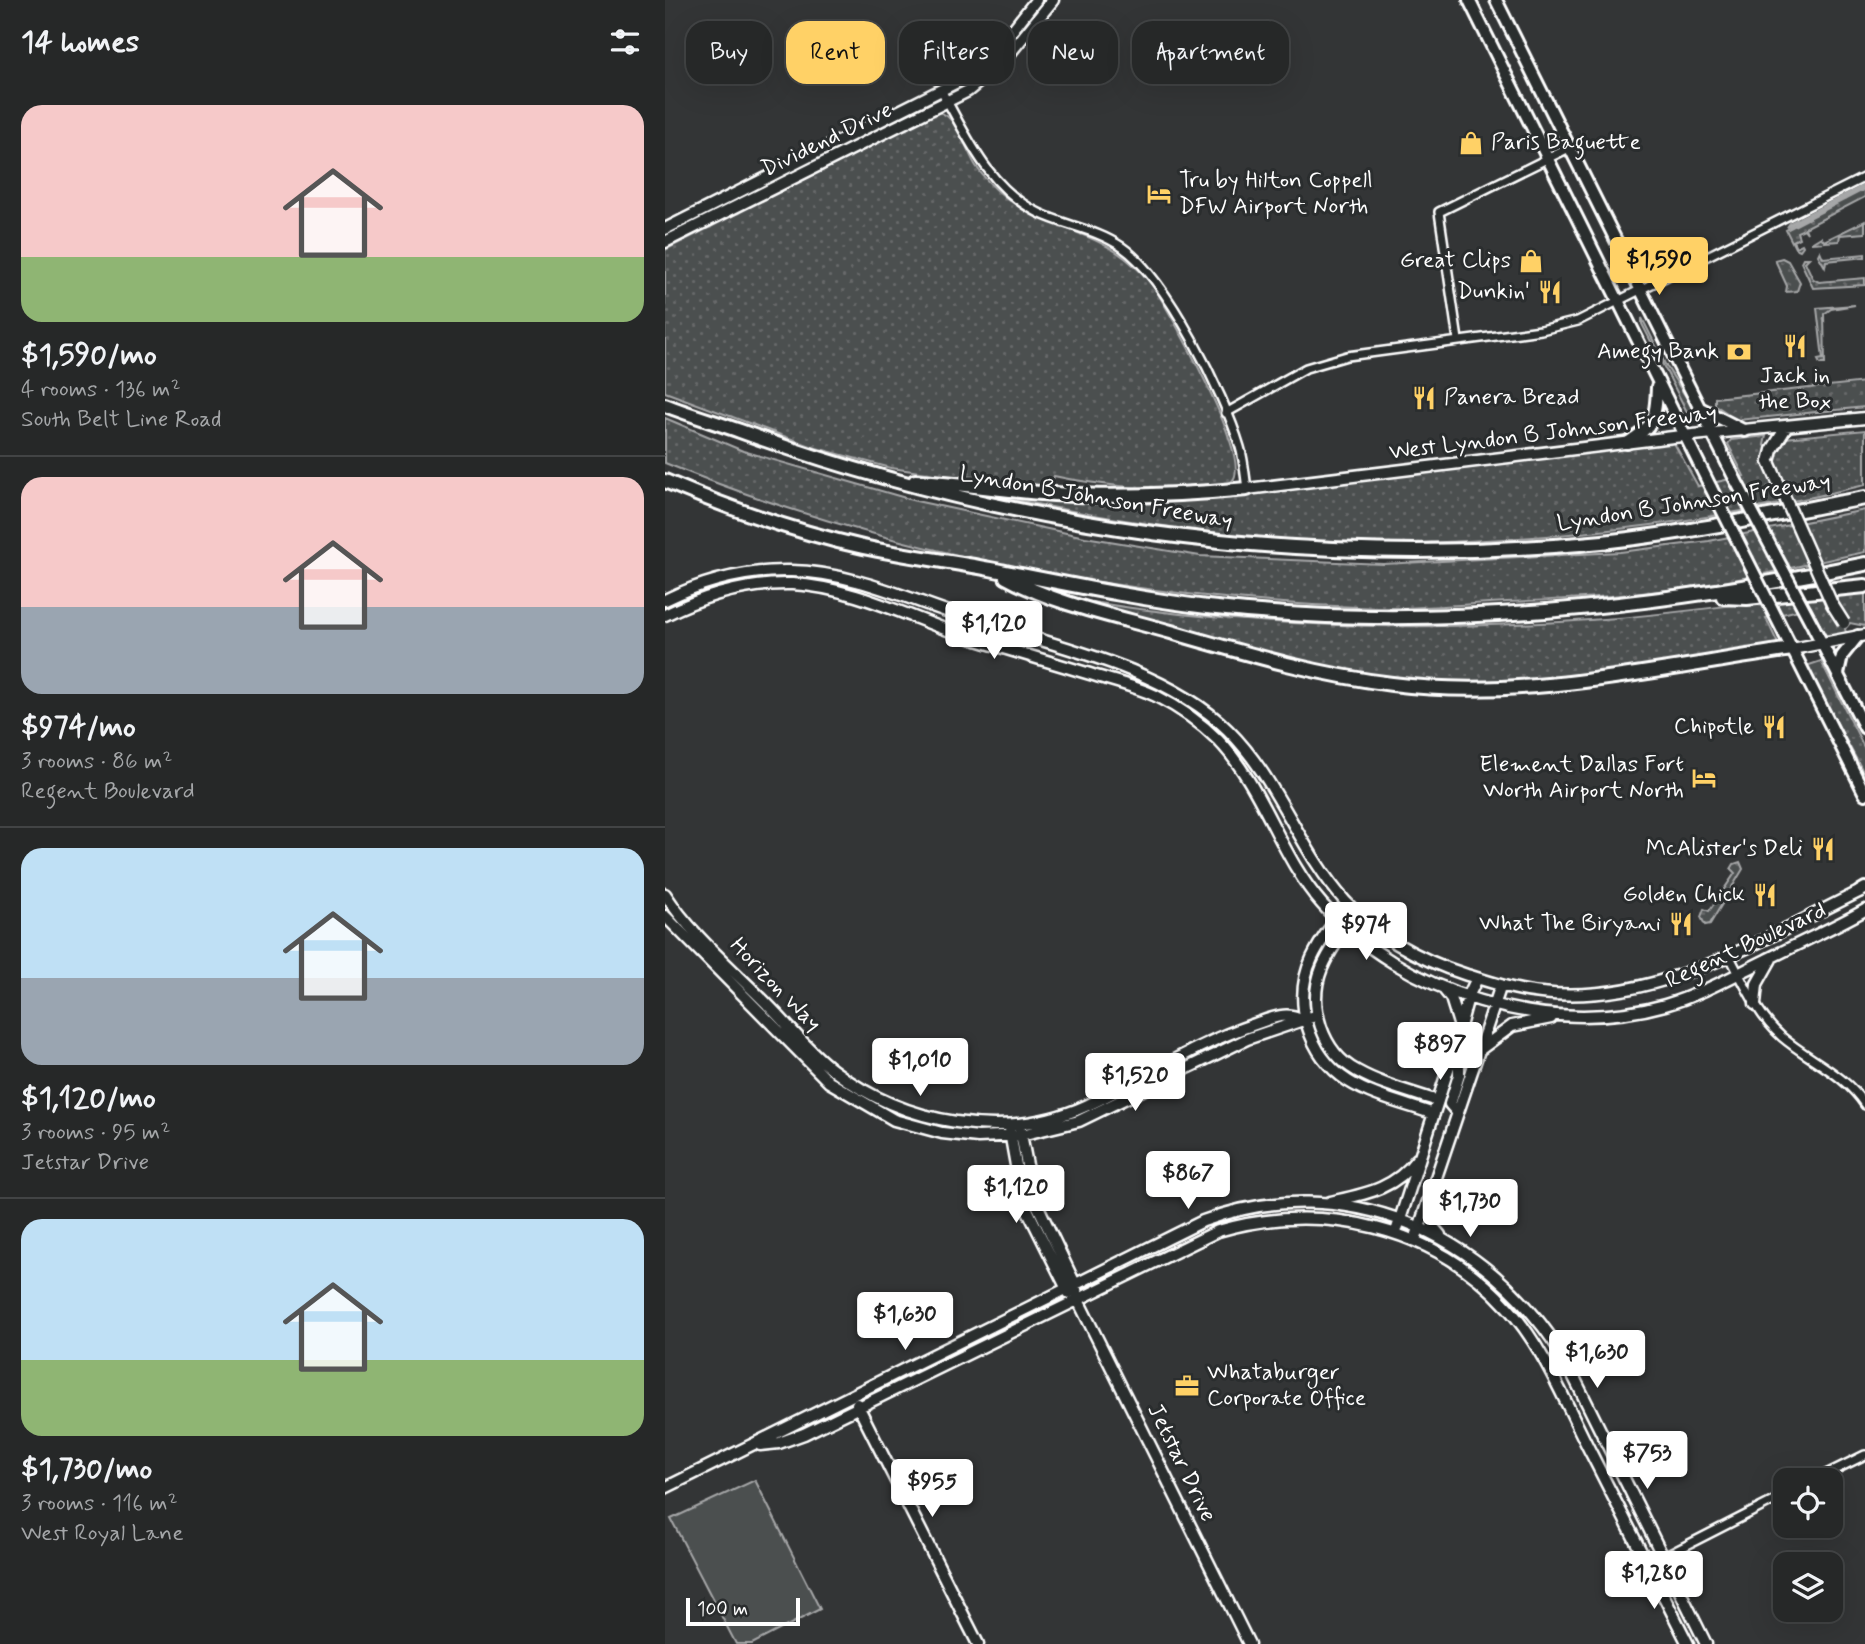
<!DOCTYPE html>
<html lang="en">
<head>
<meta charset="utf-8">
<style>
	:root { --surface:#262828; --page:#323434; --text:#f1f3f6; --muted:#a4a6a8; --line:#424445; --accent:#ffd166 }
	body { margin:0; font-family:Mynerve,sans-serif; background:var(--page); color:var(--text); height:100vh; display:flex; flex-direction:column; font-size:26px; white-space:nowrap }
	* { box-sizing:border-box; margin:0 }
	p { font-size:23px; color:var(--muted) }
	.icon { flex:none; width:38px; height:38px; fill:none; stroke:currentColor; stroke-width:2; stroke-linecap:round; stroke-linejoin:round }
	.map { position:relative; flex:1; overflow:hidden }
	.panel { display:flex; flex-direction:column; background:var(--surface); width:665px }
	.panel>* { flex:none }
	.guide { position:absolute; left:21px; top:21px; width:665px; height:63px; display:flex; gap:14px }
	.controls { position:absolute; left:1108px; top:1468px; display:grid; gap:14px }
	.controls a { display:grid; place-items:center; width:70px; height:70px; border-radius:14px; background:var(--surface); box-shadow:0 7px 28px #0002,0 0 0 2px var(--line); font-size:35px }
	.scale { position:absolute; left:21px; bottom:18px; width:114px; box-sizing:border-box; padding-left:7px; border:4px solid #fff; border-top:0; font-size:19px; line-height:24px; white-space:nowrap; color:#fff; -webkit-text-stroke:5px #2a2d2e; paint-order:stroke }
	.price { position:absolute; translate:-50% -60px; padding:0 16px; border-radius:7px; background:#fff; color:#222; font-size:23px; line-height:46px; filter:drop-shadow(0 2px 4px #0008) }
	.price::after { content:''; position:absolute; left:50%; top:42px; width:21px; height:16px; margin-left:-10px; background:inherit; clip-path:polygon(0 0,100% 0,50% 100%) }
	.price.current { background:var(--accent); color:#111 }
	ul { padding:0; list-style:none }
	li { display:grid; align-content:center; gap:14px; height:371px; padding:0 21px }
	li+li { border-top:2px solid var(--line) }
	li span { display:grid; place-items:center; height:217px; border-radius:21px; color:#555 }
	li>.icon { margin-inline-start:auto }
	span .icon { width:126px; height:126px; fill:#fffc; stroke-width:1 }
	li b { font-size:30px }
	h2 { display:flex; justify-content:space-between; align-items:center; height:84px; padding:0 21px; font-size:30px }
	.chip { padding:0 24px; border-radius:21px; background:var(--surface); box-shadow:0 7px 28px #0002,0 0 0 2px var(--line); font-size:24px; line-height:63px }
	.chip.current { background:var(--accent); color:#111 }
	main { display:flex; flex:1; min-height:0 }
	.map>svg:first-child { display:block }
	.grass { fill:url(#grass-dots); stroke:#a6a7a8; stroke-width:2 }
	.garden { fill:#4c4f50; stroke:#a6a7a8; stroke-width:2 }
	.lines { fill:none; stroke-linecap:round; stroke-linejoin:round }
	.street-casing { stroke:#fff; stroke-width:12 }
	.secondary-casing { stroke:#fff; stroke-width:15 }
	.primary-casing { stroke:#fff; stroke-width:16 }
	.highway-casing { stroke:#fff; stroke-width:18 }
	.street { stroke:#2a2d2e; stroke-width:7 }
	.secondary { stroke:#2a2d2e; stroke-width:10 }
	.primary { stroke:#2a2d2e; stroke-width:10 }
	.highway { stroke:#2a2d2e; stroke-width:12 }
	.secondary-bridge-casing { stroke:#fff; stroke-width:15; stroke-linecap:butt }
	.primary-bridge-casing { stroke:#fff; stroke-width:16; stroke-linecap:butt }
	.secondary-bridge { stroke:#2a2d2e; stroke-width:10 }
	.primary-bridge { stroke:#2a2d2e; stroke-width:10 }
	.labels { text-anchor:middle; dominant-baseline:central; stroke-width:6; stroke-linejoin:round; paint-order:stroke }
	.street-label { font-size:23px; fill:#fff; stroke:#2a2d2e }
	.poi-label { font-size:23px; fill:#fff; stroke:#2a2d2e; text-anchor:end }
</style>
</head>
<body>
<main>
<section class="panel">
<h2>14 homes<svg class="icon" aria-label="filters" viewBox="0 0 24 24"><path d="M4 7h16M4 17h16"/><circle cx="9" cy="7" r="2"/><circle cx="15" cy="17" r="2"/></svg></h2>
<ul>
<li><span style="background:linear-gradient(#f6c9c9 70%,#8fb573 0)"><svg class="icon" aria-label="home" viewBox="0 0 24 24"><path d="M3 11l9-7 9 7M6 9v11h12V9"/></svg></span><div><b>$1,590/mo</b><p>4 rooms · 136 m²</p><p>South Belt Line Road</p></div></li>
<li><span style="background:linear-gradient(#f6c9c9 60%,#9aa5b1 0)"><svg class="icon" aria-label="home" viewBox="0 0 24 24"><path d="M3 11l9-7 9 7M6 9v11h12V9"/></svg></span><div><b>$974/mo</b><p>3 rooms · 86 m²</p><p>Regent Boulevard</p></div></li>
<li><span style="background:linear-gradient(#bfe0f5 60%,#9aa5b1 0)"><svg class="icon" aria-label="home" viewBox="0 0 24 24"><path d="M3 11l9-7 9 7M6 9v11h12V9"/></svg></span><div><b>$1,120/mo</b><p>3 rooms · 95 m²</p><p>Jetstar Drive</p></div></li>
<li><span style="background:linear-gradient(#bfe0f5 65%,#8fb573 0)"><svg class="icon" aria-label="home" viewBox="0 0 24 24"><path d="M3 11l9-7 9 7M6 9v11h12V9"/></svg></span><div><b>$1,730/mo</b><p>3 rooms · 116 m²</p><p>West Royal Lane</p></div></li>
</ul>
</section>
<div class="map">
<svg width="1200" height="1644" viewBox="0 0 1200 1644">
	<defs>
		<pattern id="grass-dots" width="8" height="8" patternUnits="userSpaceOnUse" patternTransform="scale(1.75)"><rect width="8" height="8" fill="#4c4f50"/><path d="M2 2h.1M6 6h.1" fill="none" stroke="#67696a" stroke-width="1.8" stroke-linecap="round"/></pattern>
	</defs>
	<rect width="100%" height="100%" fill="#333536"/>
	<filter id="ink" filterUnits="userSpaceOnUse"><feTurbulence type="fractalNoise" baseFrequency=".0143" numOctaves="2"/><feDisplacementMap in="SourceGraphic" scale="14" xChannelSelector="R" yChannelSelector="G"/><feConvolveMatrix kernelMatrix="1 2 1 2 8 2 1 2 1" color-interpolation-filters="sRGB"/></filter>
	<g filter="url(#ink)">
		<!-- grass -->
		<path class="grass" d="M 273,112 C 291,114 302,152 311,166 C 318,177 330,189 340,197 C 378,228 429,230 466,263 C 479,274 491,288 499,304 C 514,329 588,462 567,481 C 545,501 419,483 389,476 L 385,490 L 226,468 L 151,448 L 0,392 L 0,250 Z
			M 1200,185 L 1200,187 L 1122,227 L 1125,223 Z
			M 1200,189 L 1200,197 L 1140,228 L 1142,233 L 1139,229 L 1132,232 L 1134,238 L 1128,241 L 1131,247 L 1137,244 L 1138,246 L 1135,250 L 1130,248 L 1121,230 Z
			M 1200,221 L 1200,233 L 1175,235 L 1174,241 L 1146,243 L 1156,237 L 1159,241 Z
			M 1155,251 L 1158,258 L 1200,254 L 1200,257 L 1161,261 L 1160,267 L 1153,255 Z
			M 1117,258 L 1123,261 L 1135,282 L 1132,291 L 1121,292 L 1122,286 L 1110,260 Z
			M 1138,258 L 1144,258 L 1140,262 L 1148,279 L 1154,282 L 1200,278 L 1200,285 L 1148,288 L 1136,262 Z
			M 1190,305 L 1166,309 L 1159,314 L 1160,364 L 1155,364 L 1153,360 L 1158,359 L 1152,308 Z
			M 977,318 L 1000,364 L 1030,411 L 1022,412 L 977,324 Z
			M 1200,382 L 1200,407 L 1073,420 L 1062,417 L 1062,413 L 1050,405 L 1050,398 Z
			M 0,418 L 78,451 L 251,501 L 420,537 L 535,556 L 718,564 L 955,552 L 1044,541 L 1200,510 L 1200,552 C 1150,562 1100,575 1050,583 C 981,595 911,599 842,602 C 799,604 755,609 713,608 C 469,600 226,555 0,463 Z
			M 1200,430 L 1200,485 C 1070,517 936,535 802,541 C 757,543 710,545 665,543 C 546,536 430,518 314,492 L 499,502 L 1009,443 L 1033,486 L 1079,476 L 1063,444 L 1066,440 L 1101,436 L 1099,445 L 1106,449 L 1120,438 Z
			M 1200,591 L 1200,626 L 1185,623 L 1180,629 L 1182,635 L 1160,635 L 1146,607 L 1101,618 L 1114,646 L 909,676 L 806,683 L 765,681 L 723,679 L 664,669 L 420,606 L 420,601 C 597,630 775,632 953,618 C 1036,611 1117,597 1200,591 Z
			M 1156,661 L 1200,749 L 1200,775 L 1141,666 Z
			M 1075,862 L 1078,869 L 1045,924 L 1040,925 L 1036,917 L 1039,909 L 1044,911 L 1070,873 L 1066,869 L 1069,864 Z"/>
		<!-- garden -->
		<path class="garden" d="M 90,1480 L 155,1609 L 87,1644 L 71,1644 L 6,1519 Z"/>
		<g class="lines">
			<!-- street casing -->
			<g class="street-casing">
				<path id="street" d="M 276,90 C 302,136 323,188 374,213 C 401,226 431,229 457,247 C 502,278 559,394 575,447 C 579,460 580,475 582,489
					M 793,340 L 774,212 L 906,147
					M 561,413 L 641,368 L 682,356 L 876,330 L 913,321 L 1200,177
					M 1064,955 C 1079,983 1092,1015 1117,1037 C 1145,1061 1179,1073 1200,1105
					M 1149,1480 L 1200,1455
					M 983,1565 L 1120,1495"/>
			</g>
			<!-- secondary casing -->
			<g class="secondary-casing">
				<path id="secondary" d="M 0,229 L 300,78 L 328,55 L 371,0
					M 0,242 L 303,91 L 337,63 L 388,0
					M 1104,462 L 1107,450 L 1122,426
					M 582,489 L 1008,437 L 1200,418
					M 0,600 C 41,580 81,570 126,571 C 187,572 243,599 299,617 C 383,644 500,667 563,730 C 613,779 634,850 680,901 C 713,938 755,960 802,975 C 826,982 851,991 876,993 C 994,1006 1098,938 1200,889
					M 0,615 C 40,595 82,583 127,584 C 189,587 247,619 305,638 C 345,650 385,662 425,674 C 447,681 470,686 491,696 C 513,707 535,722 553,740 C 598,786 614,855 657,904 C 737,994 883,1038 1000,1005 C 1035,995 1068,976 1101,960 C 1134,943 1168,928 1200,910
					M 1127,649 L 1200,635
					M 0,894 C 27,936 69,970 104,1006 C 125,1027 144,1052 168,1070 C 239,1124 340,1143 423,1105 C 478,1079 532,1043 590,1024 C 604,1019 621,1011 635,1019
					M 683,904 C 670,921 656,939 647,958 C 627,1001 643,1055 683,1081 C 708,1097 741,1104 769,1114
					M 693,915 C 679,931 665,949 657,968 C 642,1005 657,1052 692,1071 C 717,1085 746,1092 773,1101
					M 0,916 L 164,1082 L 229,1120 L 277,1133 L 313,1137 L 356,1135 L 414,1121 L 582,1039 L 653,1015
					M 777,987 L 786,998 L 795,1027
					M 1090,1004 L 1092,984 L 1106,959
					M 813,1051 L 847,1026 L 886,1018
					M 791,1111 L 785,1104 L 794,1075 L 794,1046
					M 355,1129 L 368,1196 L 410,1284 L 413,1300 L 584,1644
					M 345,1132 L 357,1199 L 404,1293
					M 665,1202 C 700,1194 730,1189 752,1159
					M 762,1204 L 768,1227 L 775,1235
					M 731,1232 L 786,1060 L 803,997 L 812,978
					M 750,1240 L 836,985
					M 192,1404 L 313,1644
					M 95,1445 L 114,1443 L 139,1434 L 553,1231 C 656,1201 770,1226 843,1308 C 880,1349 902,1407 927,1455 C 959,1518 991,1581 1023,1644
					M 0,1488 L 538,1221 C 679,1168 822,1233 899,1357 L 1041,1644"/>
			</g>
			<!-- primary casing -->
			<g class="primary-casing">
				<path id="primary" d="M 804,0 L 1046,488
					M 831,0 L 1071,481
					M 1035,408 L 1080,431
					M 962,443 C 989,426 991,419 992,387
					M 1149,628 L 1200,728
					M 1120,635 L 1200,794
					M 1173,674 L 1177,656 L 1193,636
					M 1195,891 L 1200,888"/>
			</g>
			<!-- highway casing -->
			<g class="highway-casing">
				<path id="highway" d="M 0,405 C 25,415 50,422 75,431 C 344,529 631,568 915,544 C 1011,536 1106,515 1200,498
					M 0,481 C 63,508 131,532 198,547 C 240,556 283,561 325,569 C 398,583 467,598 542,607 C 762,632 985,609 1200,564
					M 250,481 C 297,483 343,491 389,494 C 453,498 518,495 582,489
					M 341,577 C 392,605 450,616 506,632 C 579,653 652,675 727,684 C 861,701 996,668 1127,649
					M 1058,597 L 1082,598 L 1200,586"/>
			</g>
			<!-- street -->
			<use href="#street" class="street"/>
			<!-- secondary -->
			<use href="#secondary" class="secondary"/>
			<!-- primary -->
			<use href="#primary" class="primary"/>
			<!-- highway -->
			<use href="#highway" class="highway"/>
			<!-- secondary-bridge casing -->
			<g class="secondary-bridge-casing">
				<path id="secondary-bridge" d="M 1104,462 L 1167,604 L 1179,623"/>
			</g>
			<!-- primary-bridge casing -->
			<g class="primary-bridge-casing">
				<path id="primary-bridge" d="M 1071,481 L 1149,628
					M 1046,488 L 1120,635"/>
			</g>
			<!-- secondary-bridge -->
			<use href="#secondary-bridge" class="secondary-bridge"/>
			<!-- primary-bridge -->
			<use href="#primary-bridge" class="primary-bridge"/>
		</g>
	</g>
	<!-- icons -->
	<defs>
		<g id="shop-bare" transform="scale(1.89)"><path d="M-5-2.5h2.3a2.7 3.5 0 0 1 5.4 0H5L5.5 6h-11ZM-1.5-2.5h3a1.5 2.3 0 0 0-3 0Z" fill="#ffd166" stroke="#2a2d2e" stroke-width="2.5" paint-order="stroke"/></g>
		<g id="hotel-bare" transform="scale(1.89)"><path d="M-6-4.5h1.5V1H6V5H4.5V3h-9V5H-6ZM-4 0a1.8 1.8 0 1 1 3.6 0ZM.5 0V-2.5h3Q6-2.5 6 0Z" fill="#ffd166" stroke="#2a2d2e" stroke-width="2.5" paint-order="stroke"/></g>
		<g id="restaurant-bare" transform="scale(1.89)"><path d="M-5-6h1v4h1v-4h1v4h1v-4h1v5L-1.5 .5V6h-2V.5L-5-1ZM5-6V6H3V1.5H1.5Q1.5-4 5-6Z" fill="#ffd166" stroke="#2a2d2e" stroke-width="2.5" paint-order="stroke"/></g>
		<g id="bank-bare" transform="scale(1.89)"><path d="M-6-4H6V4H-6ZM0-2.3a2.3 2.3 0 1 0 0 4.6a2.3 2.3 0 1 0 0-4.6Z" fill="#ffd166" stroke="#2a2d2e" stroke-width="2.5" paint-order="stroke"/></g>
		<g id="office-bare" transform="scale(1.89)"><path d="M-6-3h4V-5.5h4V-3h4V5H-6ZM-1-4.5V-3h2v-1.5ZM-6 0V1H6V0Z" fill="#ffd166" stroke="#2a2d2e" stroke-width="2.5" paint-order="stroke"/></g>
	</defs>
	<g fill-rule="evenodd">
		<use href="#shop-bare" x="806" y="143"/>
		<use href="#hotel-bare" x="494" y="194"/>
		<use href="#shop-bare" x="866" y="261"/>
		<use href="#restaurant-bare" x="885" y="292"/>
		<use href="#restaurant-bare" x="1130" y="346"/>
		<use href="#bank-bare" x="1074" y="352"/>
		<use href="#restaurant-bare" x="759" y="398"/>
		<use href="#restaurant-bare" x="1109" y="727"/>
		<use href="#hotel-bare" x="1039" y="778"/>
		<use href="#restaurant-bare" x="1158" y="849"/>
		<use href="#restaurant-bare" x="1100" y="895"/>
		<use href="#restaurant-bare" x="1016" y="924"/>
		<use href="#office-bare" x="522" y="1386"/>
	</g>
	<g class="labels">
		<!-- street labels -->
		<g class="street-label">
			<text transform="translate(162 140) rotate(-26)">Dividend Drive</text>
			<text transform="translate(888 433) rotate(-7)">West Lyndon B Johnson Freeway</text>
			<text transform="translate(431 498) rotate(10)">Lyndon B Johnson Freeway</text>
			<text transform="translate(1029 503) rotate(-9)">Lyndon B Johnson Freeway</text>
			<text transform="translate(1081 946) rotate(-25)">Regent Boulevard</text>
			<text transform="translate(110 985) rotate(46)">Horizon Way</text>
			<text transform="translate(516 1463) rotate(64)">Jetstar Drive</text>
		</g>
		<!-- poi labels -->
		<g class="poi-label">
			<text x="826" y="143" text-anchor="start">Paris Baguette</text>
			<text x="514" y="181" text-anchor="start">Tru by Hilton Coppell<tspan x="514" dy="26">DFW Airport North</tspan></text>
			<text x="846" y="261">Great Clips</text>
			<text x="865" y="292">Dunkin'</text>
			<text x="1054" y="352">Amegy Bank</text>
			<text x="1130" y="376" text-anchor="middle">Jack in<tspan x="1130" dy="26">the Box</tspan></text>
			<text x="779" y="398" text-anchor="start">Panera Bread</text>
			<text x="1089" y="727">Chipotle</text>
			<text x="1019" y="765">Element Dallas Fort<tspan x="1019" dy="26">Worth Airport North</tspan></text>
			<text x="1138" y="849">McAlister's Deli</text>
			<text x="1080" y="895">Golden Chick</text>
			<text x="996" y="924">What The Biryani</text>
			<text x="542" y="1373" text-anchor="start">Whataburger<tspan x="542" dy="26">Corporate Office</tspan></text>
		</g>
	</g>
</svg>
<div class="controls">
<a><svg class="icon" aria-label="locate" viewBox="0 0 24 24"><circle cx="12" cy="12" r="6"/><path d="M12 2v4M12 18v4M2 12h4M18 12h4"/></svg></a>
<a><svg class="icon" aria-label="layers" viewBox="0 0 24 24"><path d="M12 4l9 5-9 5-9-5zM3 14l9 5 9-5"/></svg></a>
</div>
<div class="scale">100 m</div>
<b class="price current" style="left:994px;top:297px">$1,590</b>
<b class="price" style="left:329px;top:661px">$1,120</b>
<b class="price" style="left:701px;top:962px">$974</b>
<b class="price" style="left:775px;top:1082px">$897</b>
<b class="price" style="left:255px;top:1098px">$1,010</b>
<b class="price" style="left:470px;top:1113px">$1,520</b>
<b class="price" style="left:523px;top:1211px">$867</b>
<b class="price" style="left:351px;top:1225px">$1,120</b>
<b class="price" style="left:805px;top:1239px">$1,730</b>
<b class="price" style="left:240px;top:1352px">$1,630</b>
<b class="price" style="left:932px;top:1390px">$1,630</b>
<b class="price" style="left:982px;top:1491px">$753</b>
<b class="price" style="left:267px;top:1519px">$955</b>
<b class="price" style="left:989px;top:1611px">$1,280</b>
<div class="guide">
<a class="chip">Buy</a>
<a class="chip current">Rent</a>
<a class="chip">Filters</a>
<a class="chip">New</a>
<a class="chip">Apartment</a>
</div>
</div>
</main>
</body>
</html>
